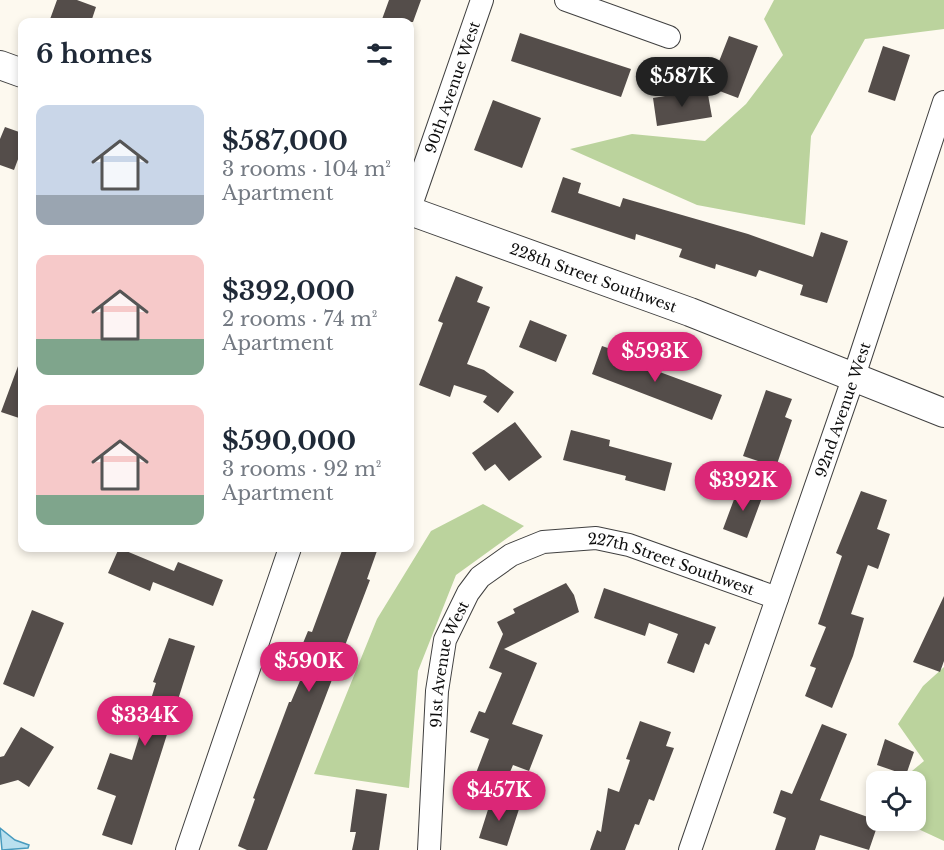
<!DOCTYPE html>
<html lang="en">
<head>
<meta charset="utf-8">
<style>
	:root { --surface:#fff; --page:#f6f6f7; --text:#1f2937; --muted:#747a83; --accent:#db2777 }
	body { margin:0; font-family:"Libre Baskerville",serif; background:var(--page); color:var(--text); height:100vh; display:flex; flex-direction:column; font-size:22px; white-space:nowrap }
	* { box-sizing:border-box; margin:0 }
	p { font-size:20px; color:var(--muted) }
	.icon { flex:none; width:33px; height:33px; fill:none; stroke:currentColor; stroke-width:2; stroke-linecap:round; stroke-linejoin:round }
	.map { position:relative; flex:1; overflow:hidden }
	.panel { position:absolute; left:18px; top:18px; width:396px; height:534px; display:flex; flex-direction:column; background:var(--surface); border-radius:12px; box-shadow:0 3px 9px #0003 }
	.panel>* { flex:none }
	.tools { position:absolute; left:866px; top:771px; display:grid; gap:12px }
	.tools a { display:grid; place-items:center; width:60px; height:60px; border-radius:12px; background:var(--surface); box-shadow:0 3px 9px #0003; font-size:30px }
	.price { position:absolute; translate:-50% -51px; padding:0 14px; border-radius:21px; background:var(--accent); color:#fff; font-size:20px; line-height:39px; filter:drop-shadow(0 2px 3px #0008) }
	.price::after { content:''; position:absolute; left:50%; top:36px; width:18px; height:14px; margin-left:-9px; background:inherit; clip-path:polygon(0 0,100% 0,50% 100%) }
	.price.on { background:#222; color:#fff }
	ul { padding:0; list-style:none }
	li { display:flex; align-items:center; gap:18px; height:150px; padding:0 18px }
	li span { display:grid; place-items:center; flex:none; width:168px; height:120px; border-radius:12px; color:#555 }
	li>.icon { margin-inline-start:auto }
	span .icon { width:72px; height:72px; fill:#fffc; stroke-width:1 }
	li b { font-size:26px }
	h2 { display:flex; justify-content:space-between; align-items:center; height:72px; padding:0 18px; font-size:26px }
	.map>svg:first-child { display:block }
	.forest { fill:#bbd39d }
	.water { fill:#b9e0ef; stroke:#489bbe; stroke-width:1.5 }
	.building { fill:#544d4a }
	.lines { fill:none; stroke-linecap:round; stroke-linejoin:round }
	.minor-casing { stroke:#404040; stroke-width:24 }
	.tertiary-casing { stroke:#404040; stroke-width:30 }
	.minor { stroke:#fff; stroke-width:22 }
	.tertiary { stroke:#fff; stroke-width:28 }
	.labels { text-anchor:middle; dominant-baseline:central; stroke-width:6; stroke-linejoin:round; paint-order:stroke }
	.street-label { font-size:15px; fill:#0d0d0d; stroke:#fff }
</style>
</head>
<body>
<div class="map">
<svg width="944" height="850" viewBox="0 0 944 850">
	<rect width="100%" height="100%" fill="#fdf9ef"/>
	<!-- forest -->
	<path class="forest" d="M 774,0 L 944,0 L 944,29 L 865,39 L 811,136 L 805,225 L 697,205 L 570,149 L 632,134 L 705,141 L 746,104 L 783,55 L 764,19 Z
		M 483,504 L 524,526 L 456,575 L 418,671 L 409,788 L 314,774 L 377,619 L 431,531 Z
		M 944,667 L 944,841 L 901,821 L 915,820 L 915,782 L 900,781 L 924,761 L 898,724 L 923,686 Z"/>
	<!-- water -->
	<path class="water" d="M 0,828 L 15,840 L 29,845 L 28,848 L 2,850 Z"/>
	<!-- building -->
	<path class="building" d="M 57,0 L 77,0 L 96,7 L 91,22 L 49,22 Z
		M 389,0 L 421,0 L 413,22 L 381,22 Z
		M 520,33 L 631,69 L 621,97 L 511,61 Z
		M 729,36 L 758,46 L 738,98 L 709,87 Z
		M 883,46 L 910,55 L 895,101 L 868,92 Z
		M 707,89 L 712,117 L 657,126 L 653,98 Z
		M 493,100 L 541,118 L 522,168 L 474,150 Z
		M 5,127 L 22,133 L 22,155 L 20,154 L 14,170 L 0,165 L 0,139 Z
		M 563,177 L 581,183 L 578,193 L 620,207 L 623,198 L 748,234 L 813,257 L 821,232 L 848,241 L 827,303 L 800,295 L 803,285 L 759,270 L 756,277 L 716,264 L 715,269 L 679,257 L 682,249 L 636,234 L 635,240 L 551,212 Z
		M 456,276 L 483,287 L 477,302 L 490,307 L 467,364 L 484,370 L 514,392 L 498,413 L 483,402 L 487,396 L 454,385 L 450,397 L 419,385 L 443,323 L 438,321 Z
		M 530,320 L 567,335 L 556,362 L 519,347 Z
		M 602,346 L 640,359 L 638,364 L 722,395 L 712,420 L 592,374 Z
		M 21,358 L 22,358 L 22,419 L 1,412 Z
		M 766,390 L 792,399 L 785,417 L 792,420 L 776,467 L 743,456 Z
		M 515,422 L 542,457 L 509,481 L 495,464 L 485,471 L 472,453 Z
		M 571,430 L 610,440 L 609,446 L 672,463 L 665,491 L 625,480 L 626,476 L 563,460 Z
		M 739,486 L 763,495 L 747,538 L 723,529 Z
		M 861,491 L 887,500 L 877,529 L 890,534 L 878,569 L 868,565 L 851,614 L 864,618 L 853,656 L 832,708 L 805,696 L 816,668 L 810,666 L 826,627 L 818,624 L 842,556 L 836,553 Z
		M 119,548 L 174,571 L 178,562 L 223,580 L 213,606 L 153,582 L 150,591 L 108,573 Z
		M 343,548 L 378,548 L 367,579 L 370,580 L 267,850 L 247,850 L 238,846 L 255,799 L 253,798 L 289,702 L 291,702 L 305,669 L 294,665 L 308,631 L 312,632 Z
		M 566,583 L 574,595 L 579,612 L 504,649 L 537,663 L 512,724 L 543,735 L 529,771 L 513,765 L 505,784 L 476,773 L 489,739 L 470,732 L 479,711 L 485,713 L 502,673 L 489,668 L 503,634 L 497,622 L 515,613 L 513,609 Z
		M 604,588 L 716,627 L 709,645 L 705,643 L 694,673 L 667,663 L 678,634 L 649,623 L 645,636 L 594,618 Z
		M 944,596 L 944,661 L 940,672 L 913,662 Z
		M 32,610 L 64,623 L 34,697 L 3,684 Z
		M 169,638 L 195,646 L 132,845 L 102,835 L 116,796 L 97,789 L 110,753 L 132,760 L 156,683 L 153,682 Z
		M 640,721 L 671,732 L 666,746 L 674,748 L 654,801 L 649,799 L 639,825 L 635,824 L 625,850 L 590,850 L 597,830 L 601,832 L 608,788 L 619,792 L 630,760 L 626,759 Z
		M 822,724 L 847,734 L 820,800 L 879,821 L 869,850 L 820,835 L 815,850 L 775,850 L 786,818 L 773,813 L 781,790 L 792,794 Z
		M 21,727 L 54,747 L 29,787 L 18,780 L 0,785 L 0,757 L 4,756 Z
		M 885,739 L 914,752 L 906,775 L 877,765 Z
		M 356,789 L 387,794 L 379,850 L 352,850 L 356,832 L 350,832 Z
		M 492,797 L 520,806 L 507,846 L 479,838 Z"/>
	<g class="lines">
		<!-- minor casing -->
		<g class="minor-casing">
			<g id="minor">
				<path d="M 566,0 L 669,37"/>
				<path id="s1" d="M 410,208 L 482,0"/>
				<path d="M 187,850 L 290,548"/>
				<path id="s2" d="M 429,850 L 437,691 L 445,640 L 468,593 L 480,577 L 511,555 L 543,542 L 596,538 L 629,545 L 777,598"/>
				<path id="s3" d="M 690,850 L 854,376 L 944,102"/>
			</g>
		</g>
		<!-- tertiary casing -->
		<g class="tertiary-casing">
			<g id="tertiary">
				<path d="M 0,65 L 22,73"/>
				<path id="s4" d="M 410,211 L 690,312 L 944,413"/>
			</g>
		</g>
		<!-- minor -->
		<use href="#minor" class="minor"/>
		<!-- tertiary -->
		<use href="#tertiary" class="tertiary"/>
	</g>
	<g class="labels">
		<!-- street labels -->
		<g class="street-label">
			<text stroke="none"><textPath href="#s1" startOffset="128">90th Avenue West</textPath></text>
			<text stroke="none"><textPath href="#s4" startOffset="195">228th Street Southwest</textPath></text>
			<text stroke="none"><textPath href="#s3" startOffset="466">92nd Avenue West</textPath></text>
			<text stroke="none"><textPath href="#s2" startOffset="488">227th Street Southwest</textPath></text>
			<text stroke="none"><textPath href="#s2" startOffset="188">91st Avenue West</textPath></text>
		</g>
	</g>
</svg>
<div class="tools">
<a><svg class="icon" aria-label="locate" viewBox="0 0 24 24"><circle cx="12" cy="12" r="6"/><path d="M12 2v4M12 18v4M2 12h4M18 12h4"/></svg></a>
</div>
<b class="price on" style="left:682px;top:108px">$587K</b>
<b class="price" style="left:655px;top:383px">$593K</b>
<b class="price" style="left:743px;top:512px">$392K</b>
<b class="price" style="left:309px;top:693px">$590K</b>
<b class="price" style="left:145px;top:747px">$334K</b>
<b class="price" style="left:499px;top:822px">$457K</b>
<section class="panel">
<h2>6 homes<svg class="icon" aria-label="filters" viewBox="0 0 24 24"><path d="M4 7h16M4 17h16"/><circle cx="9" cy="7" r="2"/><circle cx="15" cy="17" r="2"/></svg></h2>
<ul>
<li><span style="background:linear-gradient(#c9d6e8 75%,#9aa5b1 0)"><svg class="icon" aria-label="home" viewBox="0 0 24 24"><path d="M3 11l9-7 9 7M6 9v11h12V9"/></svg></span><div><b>$587,000</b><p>3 rooms · 104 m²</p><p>Apartment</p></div></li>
<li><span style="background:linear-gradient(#f6c9c9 70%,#7fa58c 0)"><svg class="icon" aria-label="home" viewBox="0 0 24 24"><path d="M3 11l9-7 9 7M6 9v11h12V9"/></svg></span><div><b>$392,000</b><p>2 rooms · 74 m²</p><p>Apartment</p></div></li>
<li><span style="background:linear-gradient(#f6c9c9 75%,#7fa58c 0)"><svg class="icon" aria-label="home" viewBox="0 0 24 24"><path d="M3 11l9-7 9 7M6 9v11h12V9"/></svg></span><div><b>$590,000</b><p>3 rooms · 92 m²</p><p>Apartment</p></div></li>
</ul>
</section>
</div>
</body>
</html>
